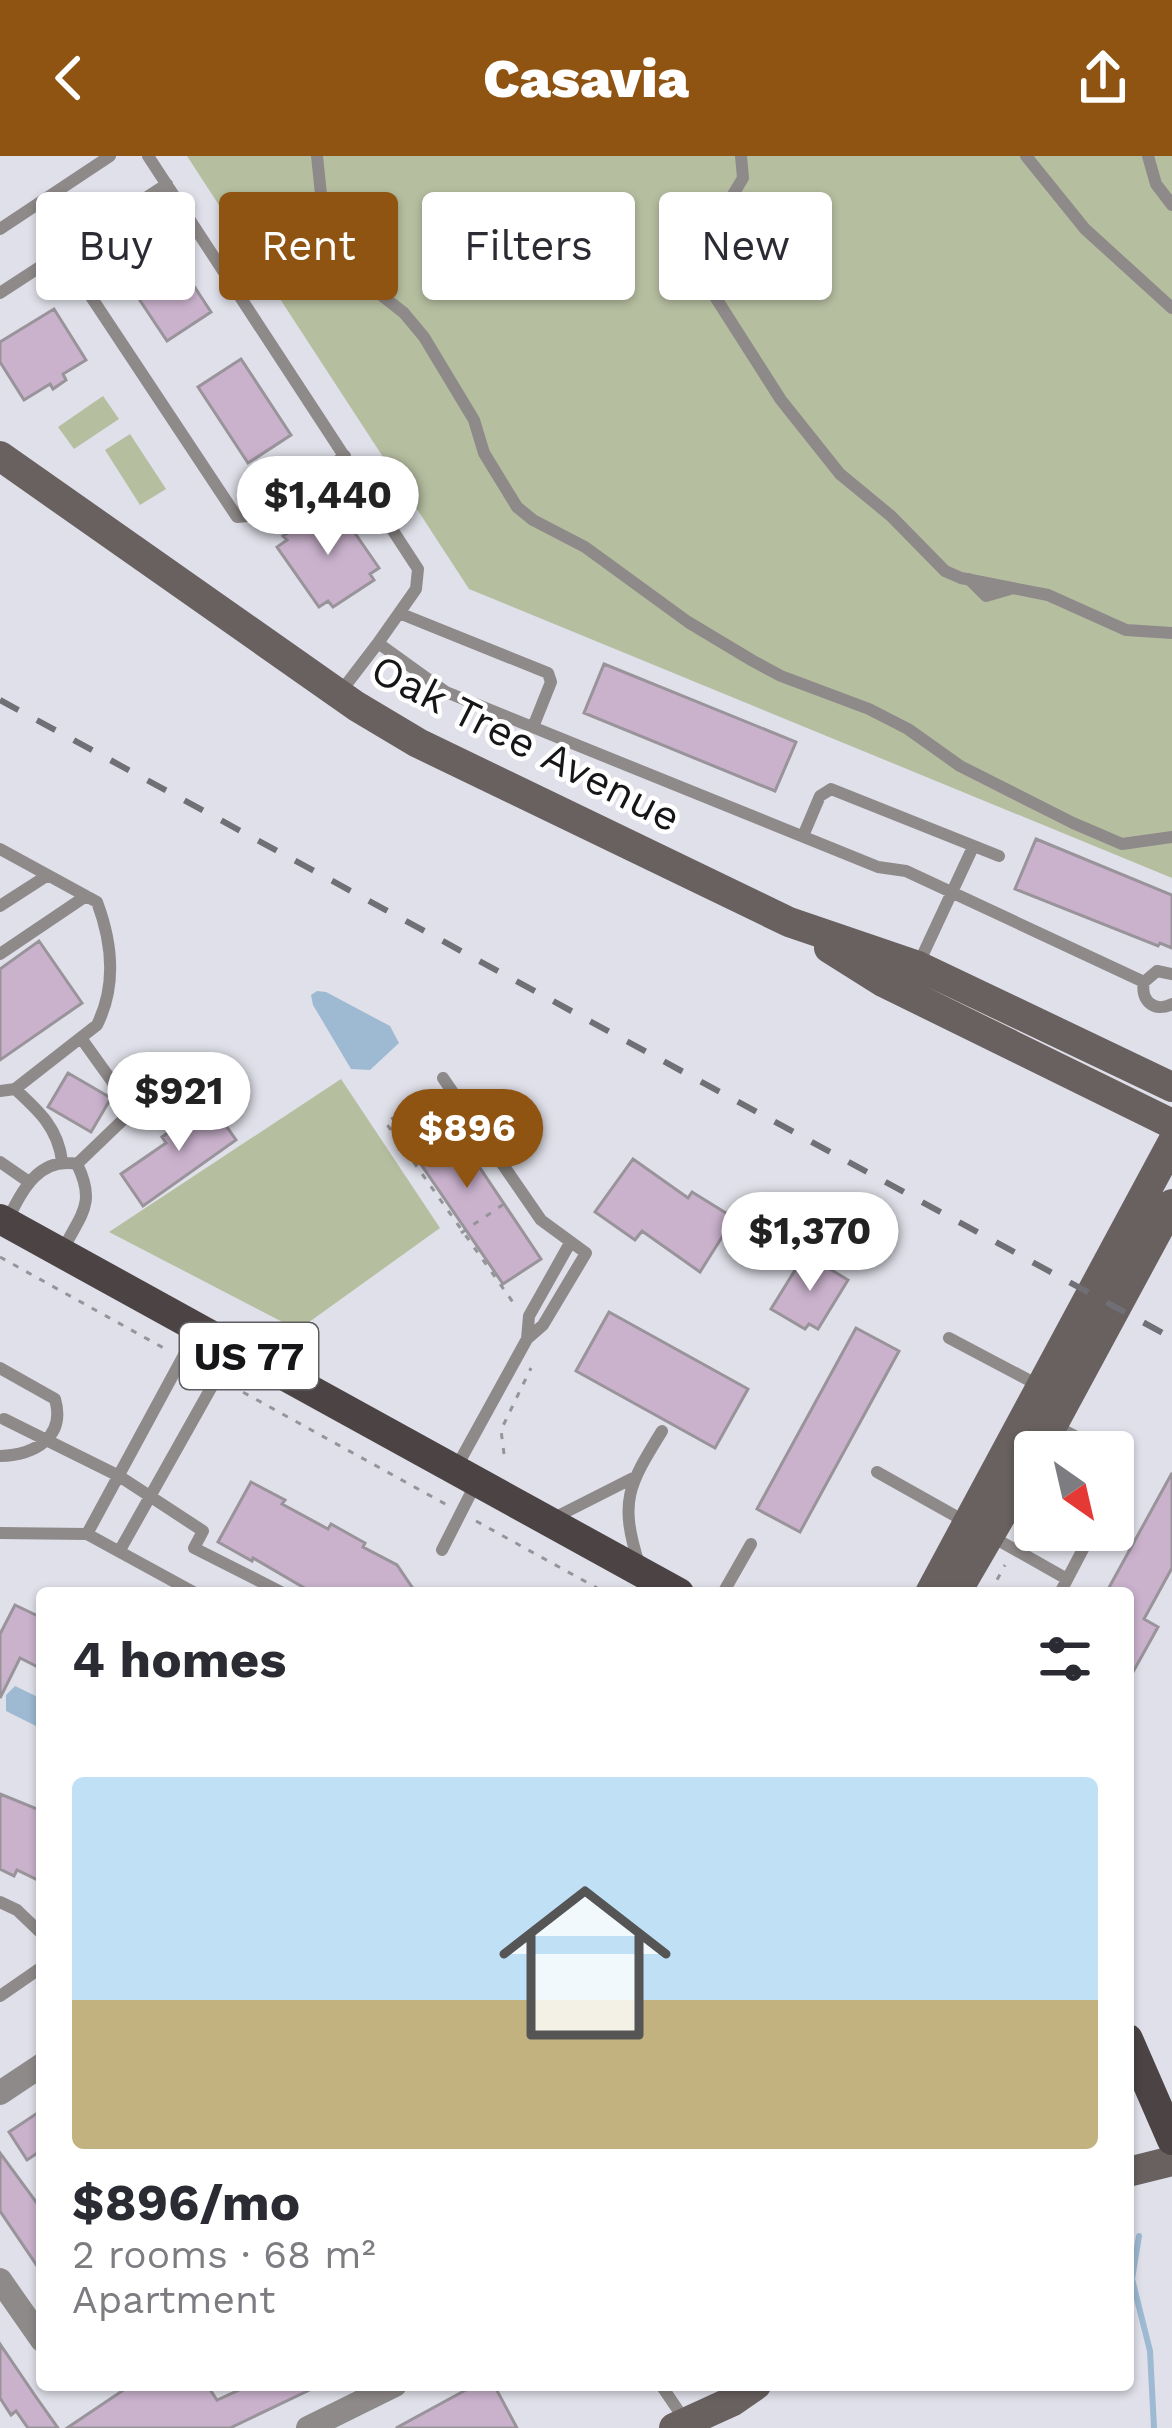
<!DOCTYPE html>
<html lang="en">
<head>
<meta charset="utf-8">
<style>
	:root { --surface:#fff; --page:#f7f7f7; --text:#2b2b33; --muted:#7c7c81; --accent:#8f5412 }
	body { margin:0; font-family:"Work Sans",sans-serif; background:var(--page); color:var(--text); height:100vh; display:flex; flex-direction:column; font-size:45px; white-space:nowrap }
	* { box-sizing:border-box; margin:0 }
	p { font-size:39px; color:var(--muted) }
	.icon { flex:none; width:66px; height:66px; fill:none; stroke:currentColor; stroke-width:2; stroke-linecap:round; stroke-linejoin:round }
	.map { position:relative; flex:1; overflow:hidden }
	.details { position:absolute; left:36px; top:1431px; width:1098px; height:804px; display:flex; flex-direction:column; background:var(--surface); border-radius:12px; box-shadow:0 3px 9px #0004 }
	.details>* { flex:none }
	.guide { position:absolute; left:36px; top:36px; width:1101px; height:108px; display:flex; gap:24px }
	.needle { width:78px; rotate:146deg }
	.controls { position:absolute; left:1014px; top:1275px; display:grid; gap:24px }
	.controls a { display:grid; place-items:center; width:120px; height:120px; border-radius:12px; background:var(--surface); box-shadow:0 3px 9px #0004; font-size:60px }
	.price { position:absolute; translate:-50% -102px; padding:0 27px; border-radius:42px; background:#fff; color:#222; font-size:39px; line-height:78px; filter:drop-shadow(0 3px 6px #0008) }
	.price::after { content:''; position:absolute; left:50%; top:72px; width:36px; height:27px; margin-left:-18px; background:inherit; clip-path:polygon(0 0,100% 0,50% 100%) }
	.price.active { background:var(--accent); color:#fff }
	ul { padding:0; list-style:none }
	li { display:grid; align-content:center; gap:24px; height:636px; padding:0 36px }
	li span { display:grid; place-items:center; height:372px; border-radius:12px; color:#555 }
	li>.icon { margin-inline-start:auto }
	span .icon { width:216px; height:216px; fill:#fffc; stroke-width:1 }
	li b { font-size:51px }
	h2 { display:flex; justify-content:space-between; align-items:center; height:144px; padding:0 36px; font-size:51px }
	.chip { padding:0 42px; border-radius:12px; background:var(--surface); box-shadow:0 3px 9px #0004; font-size:42px; line-height:108px }
	.chip.active { background:var(--accent); color:#fff }
	header { display:flex; justify-content:space-between; align-items:center; height:156px; padding:0 36px; background:var(--accent); color:#fff; font-size:54px; font-weight:800 }
	.map>svg:first-child { display:block }
	.green { fill:#b6bea0 }
	.water { fill:#9dbad2 }
	.lines { fill:none; stroke-linecap:round; stroke-linejoin:round }
	.stream { stroke:#9dbad2; stroke-width:6 }
	.building { fill:#cab2cd; stroke:#99939a; stroke-width:3 }
	.path { stroke:#94949b; stroke-width:3; stroke-dasharray:6 9; stroke-linecap:butt }
	.lane { stroke:#8f8a8a; stroke-width:12 }
	.street { stroke:#8f8a8a; stroke-width:24 }
	.secondary { stroke:#686160; stroke-width:30 }
	.primary { stroke:#4c4444; stroke-width:30 }
	.rail { stroke:#6f6f75; stroke-width:6; stroke-dasharray:21 21; stroke-linecap:butt }
	.labels { text-anchor:middle; dominant-baseline:central; stroke-width:9; stroke-linejoin:round; paint-order:stroke }
	.shield { fill:#fff; stroke:#5c5c5e; stroke-width:3 }
	.shield-label { font-size:39px; font-weight:bold; fill:#161619 }
	.street-label { font-size:42px; fill:#161619; stroke:#fff }
</style>
</head>
<body>
<header><svg class="icon" aria-label="back" viewBox="0 0 24 24"><path d="M15 5l-7 7 7 7"/></svg>Casavia<svg class="icon" aria-label="share" viewBox="0 0 24 24"><path d="M12 15V3M7 8l5-5 5 5M5 13v7h14v-7"/></svg></header>
<div class="map">
<svg width="1172" height="2272" viewBox="0 0 1172 2272">
	<rect width="100%" height="100%" fill="#e0e0ea"/>
	<!-- green -->
	<path class="green" d="M 187,0 L 1172,0 L 1172,722 L 469,433 Z
		M 103,240 L 119,263 L 74,293 L 58,271 Z
		M 130,278 L 166,333 L 140,349 L 105,294 Z
		M 341,923 L 440,1072 L 298,1174 L 109,1076 Z"/>
	<!-- water -->
	<path class="water" d="M 317,835 L 326,836 L 390,870 L 399,887 L 370,914 L 351,913 L 313,849 L 311,839 Z
		M 15,1530 L 42,1543 L 42,1573 L 6,1555 L 6,1539 Z"/>
	<g class="lines">
		<!-- stream -->
		<path class="stream" d="M 1139,2080 L 1132,2123 L 1150,2195 L 1154,2272"/>
	</g>
	<!-- building -->
	<path class="building" d="M 161,80 L 211,156 L 167,185 L 117,110 Z
		M 54,153 L 86,204 L 63,218 L 66,224 L 53,233 L 50,228 L 24,244 L 0,206 L 0,186 Z
		M 241,203 L 291,279 L 248,307 L 198,231 Z
		M 326,351 L 332,359 L 339,354 L 379,412 L 370,418 L 374,424 L 333,451 L 328,445 L 319,451 L 277,391 L 287,384 L 283,380 Z
		M 604,508 L 796,586 L 775,635 L 584,557 Z
		M 1036,683 L 1172,739 L 1172,792 L 1160,787 L 1158,790 L 1015,733 Z
		M 39,785 L 82,847 L 0,904 L 0,813 Z
		M 68,917 L 111,942 L 91,976 L 48,951 Z
		M 433,942 L 541,1103 L 503,1128 L 394,969 Z
		M 210,947 L 236,984 L 143,1050 L 121,1018 L 166,987 L 162,981 Z
		M 633,1003 L 688,1042 L 692,1036 L 734,1062 L 700,1116 L 642,1075 L 635,1084 L 595,1056 Z
		M 805,1098 L 848,1124 L 818,1173 L 809,1168 L 805,1173 L 771,1153 Z
		M 609,1156 L 748,1233 L 715,1292 L 576,1215 Z
		M 856,1172 L 899,1195 L 800,1376 L 757,1353 Z
		M 1172,1317 L 1172,1412 L 1144,1463 L 1158,1471 L 1128,1525 L 1128,1437 L 1106,1437 Z
		M 251,1326 L 285,1344 L 282,1348 L 328,1373 L 331,1368 L 365,1387 L 363,1391 L 397,1409 L 416,1437 L 313,1437 L 253,1402 L 252,1405 L 218,1386 Z
		M 15,1449 L 42,1462 L 42,1513 L 20,1502 L 0,1542 L 0,1478 Z
		M 0,1638 L 42,1655 L 42,1726 L 17,1714 L 14,1720 L 0,1713 Z
		M 42,1954 L 42,1994 L 27,2004 L 9,1976 Z
		M 0,1997 L 42,2054 L 42,2117 L 0,2055 Z
		M 0,2188 L 36,2241 L 58,2272 L 28,2272 L 16,2255 L 11,2259 L 0,2242 Z
		M 131,2229 L 207,2229 L 217,2244 L 250,2229 L 320,2229 L 230,2272 L 67,2272 Z
		M 475,2229 L 494,2229 L 517,2272 L 396,2272 Z"/>
	<g class="lines">
		<!-- path -->
		<path class="path" d="M 433,934 L 386,967 L 517,1152
			M 461,1077 L 507,1046
			M 0,1101 L 169,1195
			M 230,1229 L 447,1349
			M 504,1298 L 501,1274 L 531,1212
			M 476,1365 L 606,1437
			M 1022,1380 L 1035,1355
			M 990,1437 L 1005,1409"/>
		<!-- lane -->
		<path class="lane" d="M 148,0 L 418,413 L 416,433 L 378,487 L 446,536 L 878,711 L 906,715 L 1144,826
			M 317,0 L 324,67 L 334,87 L 366,127 L 404,157 L 424,181 L 474,264 L 484,297 L 517,351 L 533,364 L 585,391 L 688,466 L 753,505 L 781,520 L 869,553 L 908,573 L 960,610 L 1073,667 L 1122,688 L 1172,681
			M 741,0 L 743,22 L 717,65 L 710,86 L 714,139 L 781,244 L 840,318 L 891,360 L 945,415 L 961,422 L 1048,439 L 1126,474 L 1172,477
			M 1026,0 L 1085,73 L 1172,152
			M 1148,0 L 1156,28 L 1172,49
			M 0,73 L 110,0
			M 62,97 L 237,361 L 258,359 L 345,300
			M 0,137 L 167,28
			M 969,423 L 986,440 L 1010,433
			M 399,457 L 548,517 L 551,526 L 533,571
			M 339,538 L 378,487
			M 803,680 L 820,640 L 831,633 L 999,700
			M 0,693 L 97,746 C 112,786 117,829 97,869 L 15,933
			M 0,750 L 48,719
			M 0,798 L 86,740
			M 918,809 L 973,691
			M 1144,826 C 1140,845 1155,857 1172,848
			M 1144,826 L 1157,815 L 1172,818
			M 443,922 L 541,1064 L 586,1097 L 543,1169 L 527,1183 L 456,1312
			M 0,935 L 15,933 C 39,955 58,972 62,1005
			M 0,1006 L 29,1026
			M 77,1008 L 128,959 L 129,949 L 81,882
			M 8,1063 C 23,1033 39,1001 77,1008 C 97,1049 80,1058 62,1096
			M 949,1182 L 1038,1229
			M 527,1183 L 529,1160 L 570,1087
			M 0,1212 L 55,1243 C 66,1281 35,1299 0,1300
			M 4,1263 L 119,1320 L 203,1375 L 194,1392 L 283,1437
			M 1054,1269 L 1105,1296
			M 1113,1301 L 1128,1309 L 1113,1337
			M 877,1316 L 966,1366
			M 554,1362 L 633,1322
			M 0,1377 L 87,1378 L 195,1437
			M 87,1378 L 198,1173
			M 989,1379 L 1067,1423
			M 120,1394 L 234,1191
			M 442,1394 L 477,1325
			M 639,1408 C 619,1345 628,1330 662,1275
			M 723,1437 L 751,1388
			M 1060,1437 L 1093,1374
			M 0,1746 L 17,1754 L 42,1778
			M 0,1840 L 42,1811
			M 661,2229 L 684,2263"/>
		<!-- street -->
		<path class="street" d="M 0,1937 L 42,1909
			M 0,2124 L 42,2184
			M 308,2272 L 395,2229"/>
		<!-- secondary -->
		<path class="secondary" d="M 0,300 L 356,550 L 418,587 L 789,766 L 918,810 L 1172,931
			M 829,792 L 883,826 L 1172,968
			M 1038,1296 L 1172,1048
			M 930,1437 L 1172,987
			M 956,1437 L 1035,1301
			M 1128,2016 L 1172,2005
			M 674,2272 L 733,2245 L 756,2229"/>
		<!-- primary -->
		<path class="primary" d="M 0,1063 L 679,1437
			M 1128,1883 L 1172,1984"/>
		<!-- rail -->
		<path class="rail" d="M 0,544 L 1172,1182"/>
	</g>
	<g class="labels">
		<!-- shield labels -->
		<rect class="shield" x="180" y="1167" width="138" height="66" rx="9"/>
		<g class="shield-label">
			<text x="249" y="1200">US 77</text>
		</g>
		<!-- street labels -->
		<g class="street-label">
			<text transform="translate(526 587) rotate(27)">Oak Tree Avenue</text>
		</g>
	</g>
</svg>
<div class="controls">
<a><svg class="needle" viewBox="-14 -14 28 28"><path d="M0-13l5 13h-10z" fill="#e53935"/><path d="M0 13l5-13h-10z" fill="#7c7c81"/></svg></a>
</div>
<b class="price" style="left:328px;top:402px">$1,440</b>
<b class="price" style="left:179px;top:998px">$921</b>
<b class="price active" style="left:467px;top:1035px">$896</b>
<b class="price" style="left:810px;top:1138px">$1,370</b>
<div class="guide">
<a class="chip">Buy</a>
<a class="chip active">Rent</a>
<a class="chip">Filters</a>
<a class="chip">New</a>
</div>
<section class="details">
<h2>4 homes<svg class="icon" aria-label="filters" viewBox="0 0 24 24"><path d="M4 7h16M4 17h16"/><circle cx="9" cy="7" r="2"/><circle cx="15" cy="17" r="2"/></svg></h2>
<ul>
<li><span style="background:linear-gradient(#bfe0f5 60%,#c2b280 0)"><svg class="icon" aria-label="home" viewBox="0 0 24 24"><path d="M3 11l9-7 9 7M6 9v11h12V9"/></svg></span><div><b>$896/mo</b><p>2 rooms · 68 m²</p><p>Apartment</p></div></li>
</ul>
</section>
</div>
</body>
</html>
